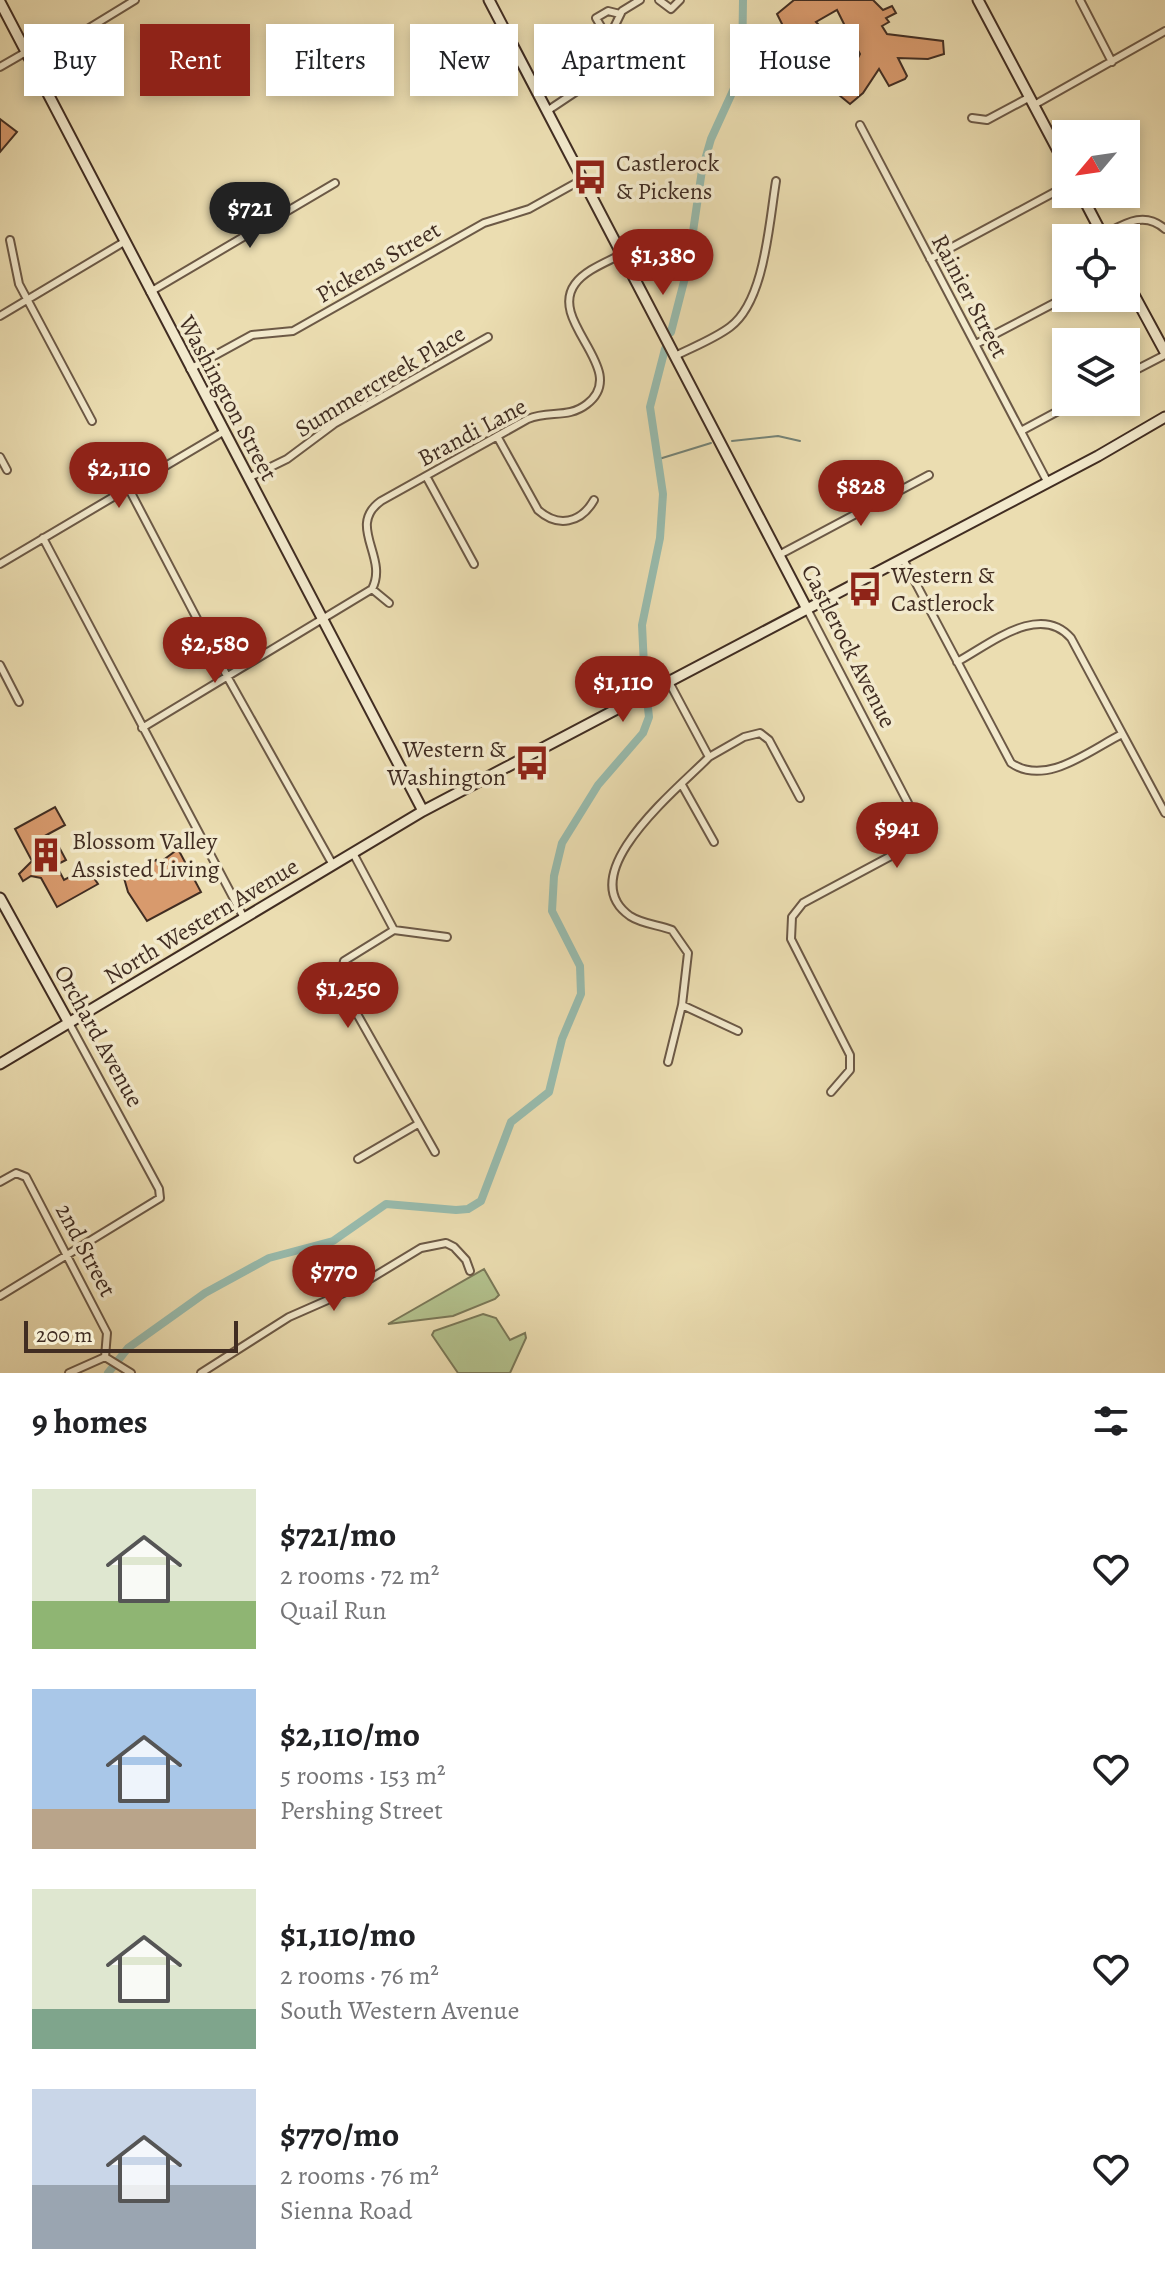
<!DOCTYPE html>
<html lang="en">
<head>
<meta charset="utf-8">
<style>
	:root { --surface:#fff; --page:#f2f2f2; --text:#202124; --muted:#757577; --accent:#8f2418 }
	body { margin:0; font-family:Alegreya,serif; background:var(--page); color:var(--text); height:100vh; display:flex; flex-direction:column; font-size:30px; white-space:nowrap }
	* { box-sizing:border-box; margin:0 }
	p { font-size:26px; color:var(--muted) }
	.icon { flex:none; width:44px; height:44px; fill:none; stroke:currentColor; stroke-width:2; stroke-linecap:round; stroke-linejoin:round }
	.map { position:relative; height:1373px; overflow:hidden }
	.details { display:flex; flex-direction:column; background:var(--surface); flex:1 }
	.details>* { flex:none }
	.hud { position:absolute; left:24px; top:24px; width:1118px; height:72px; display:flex; gap:16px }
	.needle { width:52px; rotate:241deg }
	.tools { position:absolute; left:1052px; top:120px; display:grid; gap:16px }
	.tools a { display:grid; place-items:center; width:88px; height:88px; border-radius:0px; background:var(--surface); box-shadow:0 4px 12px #0003; font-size:40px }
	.scale { position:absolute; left:24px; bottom:20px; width:214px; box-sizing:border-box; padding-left:8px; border:4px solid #412d22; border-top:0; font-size:22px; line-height:28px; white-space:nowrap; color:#412d22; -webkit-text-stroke:6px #f2e9cc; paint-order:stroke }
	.price { position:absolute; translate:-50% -68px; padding:0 18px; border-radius:28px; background:var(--accent); color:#fff; font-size:26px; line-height:52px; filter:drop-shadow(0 2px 4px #0008) }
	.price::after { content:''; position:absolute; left:50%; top:48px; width:24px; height:18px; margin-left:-12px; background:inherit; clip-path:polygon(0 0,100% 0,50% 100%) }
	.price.active { background:#222; color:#fff }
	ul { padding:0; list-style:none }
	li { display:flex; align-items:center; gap:24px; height:200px; padding:0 32px }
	li span { display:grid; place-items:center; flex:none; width:224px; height:160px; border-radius:0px; color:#555 }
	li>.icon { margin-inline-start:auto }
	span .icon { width:96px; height:96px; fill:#fffc; stroke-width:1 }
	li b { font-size:34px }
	h2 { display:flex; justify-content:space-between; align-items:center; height:96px; padding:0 32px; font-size:34px }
	.tag { padding:0 28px; border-radius:0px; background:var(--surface); box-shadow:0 4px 12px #0003; font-size:28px; line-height:72px }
	.tag.active { background:var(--accent); color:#fff }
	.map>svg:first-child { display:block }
	.green { fill:#b3c28e; stroke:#7a7858; stroke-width:2 }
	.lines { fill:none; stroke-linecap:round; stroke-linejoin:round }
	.stream { stroke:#758275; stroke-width:2 }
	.canal { stroke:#98bbad; stroke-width:8 }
	.building { fill:#d89a6d; stroke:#412d22; stroke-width:2 }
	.street-casing { stroke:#6c5946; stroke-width:10 }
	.secondary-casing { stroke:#412d22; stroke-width:13 }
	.street { stroke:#f2e9cc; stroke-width:6 }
	.secondary { stroke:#f2e9cc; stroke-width:9 }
	.labels { text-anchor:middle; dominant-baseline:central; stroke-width:7; stroke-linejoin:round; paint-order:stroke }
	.poi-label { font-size:24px; fill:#412d22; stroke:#f2e9cc; text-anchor:start }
	.street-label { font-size:24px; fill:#412d22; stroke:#f2e9cc }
</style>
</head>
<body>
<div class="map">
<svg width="1165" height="1373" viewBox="0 0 1165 1373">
	<rect width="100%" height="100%" fill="#ebddb1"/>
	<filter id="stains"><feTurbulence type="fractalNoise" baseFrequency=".0025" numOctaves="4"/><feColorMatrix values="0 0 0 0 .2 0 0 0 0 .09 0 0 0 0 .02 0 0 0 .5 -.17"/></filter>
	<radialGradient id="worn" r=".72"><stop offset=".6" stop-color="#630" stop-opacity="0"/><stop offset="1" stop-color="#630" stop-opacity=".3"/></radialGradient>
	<!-- green -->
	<path class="green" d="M 484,1269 L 499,1295 L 495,1299 L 453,1316 L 388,1324 Z
		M 483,1314 L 496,1318 L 510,1340 L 525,1333 L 526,1338 L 510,1373 L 458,1373 L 432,1335 L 434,1331 Z"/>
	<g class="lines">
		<!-- stream -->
		<path class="stream" d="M 732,441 L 778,436 L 800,441
			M 659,459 L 711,443"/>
		<!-- canal -->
		<path class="canal" d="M 671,332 L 688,266 L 702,170 L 711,139 L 742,71 L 743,0
			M 645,686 L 642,625 L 660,538 L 663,494 L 650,407 L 665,349
			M 108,1373 L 128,1348 L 205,1293 L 269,1258 L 333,1241 L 386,1204 L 456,1210 L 468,1209 L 481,1201 L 511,1122 L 549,1092 L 562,1039 L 581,994 L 580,966 L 552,911 L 554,876 L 562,843 L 598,785 L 643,733 L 649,717 L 647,699"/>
	</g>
	<!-- building -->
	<path class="building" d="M 794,0 L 873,0 L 883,10 L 892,6 L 896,13 L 886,18 L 889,22 L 882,26 L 887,34 L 943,41 L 944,54 L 928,59 L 898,58 L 907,76 L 905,79 L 889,86 L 879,69 L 863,93 L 850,104 L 839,95 L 860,54 L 845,26 L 837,10 L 816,22 L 818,24 L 803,34 L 788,36 L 777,14 Z
		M 0,119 L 17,132 L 0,152 Z
		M 55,807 L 65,825 L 41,838 L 48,850 L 59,847 L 66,860 L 56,865 L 64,880 L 87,868 L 98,884 L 57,907 L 41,878 L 31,876 L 23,881 L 19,874 L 32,861 L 15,829 Z
		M 178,849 L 201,892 L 147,921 L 128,892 L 124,878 L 156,860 L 158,864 Z"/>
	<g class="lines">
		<!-- street casing -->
		<g class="street-casing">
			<path id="street" d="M 659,0 L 671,9 L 680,0
				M 1080,0 L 1112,62
				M 609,40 L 596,18 L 608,11 L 620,14
				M 32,63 L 135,0
				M 0,67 L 26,52
				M 1034,105 L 1165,31
				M 547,111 L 586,85 L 622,11 L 640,0
				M 972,118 L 987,120 L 1030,97
				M 860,125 L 1048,483
				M 1103,235 C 1124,224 1144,210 1165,229
				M 10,240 L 19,284 L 92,421
				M 930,259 L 1066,186
				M 150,292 L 335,183
				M 0,316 L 124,242
				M 976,344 L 1066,297
				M 675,356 C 693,347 714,339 730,327 C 765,301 769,223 776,181
				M 190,369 L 252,335 L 293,331 L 484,223 L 529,209 L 583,179
				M 1126,375 L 1165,355
				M 1021,431 L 1075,402
				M 497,436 L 538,510 C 558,528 581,523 594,500
				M 0,457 L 7,470
				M 426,476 L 474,564
				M 248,478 L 287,459 L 334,424 L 488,337
				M 128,487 L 228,678 L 333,865
				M 43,538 L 244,918
				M 779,555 L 929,475
				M 903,559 L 1011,763 C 1046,787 1090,750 1122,734
				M 0,564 L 223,432
				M 372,589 L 389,603
				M 807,609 L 908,803 L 916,824 L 904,849 L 803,903 L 792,917 L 791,939 L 850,1055 L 850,1070 L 831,1092
				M 957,662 C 990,644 1040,602 1071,638 L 1165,813
				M 0,665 L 19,702
				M 142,728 L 372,589 C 389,557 346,526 381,501 L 528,419 C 549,410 568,419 587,404 C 631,370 547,322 575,284 C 585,270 607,262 622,254
				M 709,757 L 744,737 L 760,733 L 769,740 L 800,798
				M 682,785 L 714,842
				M 353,853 L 394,930
				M 394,930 L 344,961 L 339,982 L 435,1152
				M 394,930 L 447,937
				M 682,1005 L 738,1031
				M 668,1062 L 682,1005 L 688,953 L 672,930 C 659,925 642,924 630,916 C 570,874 680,787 709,757 L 669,682
				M 358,1159 L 418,1124
				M 0,1182 L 16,1173 L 26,1177 L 107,1333 L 105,1357 L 69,1373
				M 0,1296 L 160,1198 L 159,1189 L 69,1023
				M 105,1357 L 131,1373
				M 201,1373 L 289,1317 L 355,1288 L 421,1248 L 446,1243 L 454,1247 L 466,1260 L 470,1271"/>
		</g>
		<!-- secondary casing -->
		<g class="secondary-casing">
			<path id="secondary" d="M 489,0 L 807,609
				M 978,0 L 1066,166
				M 0,2 L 423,811
				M 1081,194 L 1104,238
				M 1126,280 L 1165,352
				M 0,898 L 69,1023
				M 0,1064 L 423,811 L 1098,456 L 1165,417"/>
		</g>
		<!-- street -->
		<use href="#street" class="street"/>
		<!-- secondary -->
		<use href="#secondary" class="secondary"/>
	</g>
	<!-- icons -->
	<defs>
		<g id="bus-bare" transform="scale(2.76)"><path d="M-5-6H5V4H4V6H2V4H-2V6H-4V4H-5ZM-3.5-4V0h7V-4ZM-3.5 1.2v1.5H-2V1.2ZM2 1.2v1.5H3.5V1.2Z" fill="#8f2418" stroke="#f2e9cc" stroke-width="2.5" paint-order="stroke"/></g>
		<g id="building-bare" transform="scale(2.76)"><path d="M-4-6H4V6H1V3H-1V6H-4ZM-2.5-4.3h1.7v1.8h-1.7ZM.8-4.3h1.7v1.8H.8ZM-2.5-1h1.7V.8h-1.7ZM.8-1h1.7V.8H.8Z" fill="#8f2418" stroke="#f2e9cc" stroke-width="2.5" paint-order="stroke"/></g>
	</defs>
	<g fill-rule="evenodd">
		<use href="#bus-bare" x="590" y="177"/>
		<use href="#bus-bare" x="865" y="589"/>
		<use href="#bus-bare" x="532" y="763"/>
		<use href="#building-bare" x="46" y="855"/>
	</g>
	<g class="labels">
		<!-- poi labels -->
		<g class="poi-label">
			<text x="616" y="163">Castlerock<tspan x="616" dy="28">&amp; Pickens</tspan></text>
			<text x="891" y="575">Western &amp;<tspan x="891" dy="28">Castlerock</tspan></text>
			<text x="506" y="749" text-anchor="end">Western &amp;<tspan x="506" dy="28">Washington</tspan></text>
			<text x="72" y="841">Blossom Valley<tspan x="72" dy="28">Assisted Living</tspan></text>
		</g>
		<!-- street labels -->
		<g class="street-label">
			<text transform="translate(378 262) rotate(-30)">Pickens Street</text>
			<text transform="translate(970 296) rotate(62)">Rainier Street</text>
			<text transform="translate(380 381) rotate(-31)">Summercreek Place</text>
			<text transform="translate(228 398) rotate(62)">Washington Street</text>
			<text transform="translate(472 432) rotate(-28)">Brandi Lane</text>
			<text transform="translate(849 646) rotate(63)">Castlerock Avenue</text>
			<text transform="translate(201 921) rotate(-31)">North Western Avenue</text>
			<text transform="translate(99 1036) rotate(61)">Orchard Avenue</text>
			<text transform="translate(86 1250) rotate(62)">2nd Street</text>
		</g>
	</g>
	<rect width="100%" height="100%" filter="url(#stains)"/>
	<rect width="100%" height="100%" fill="url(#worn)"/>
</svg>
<div class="tools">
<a><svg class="needle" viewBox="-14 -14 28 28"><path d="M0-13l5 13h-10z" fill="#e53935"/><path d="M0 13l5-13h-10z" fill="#757577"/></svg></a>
<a><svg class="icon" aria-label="locate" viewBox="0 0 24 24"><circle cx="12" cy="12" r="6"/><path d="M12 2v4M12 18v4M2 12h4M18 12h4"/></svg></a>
<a><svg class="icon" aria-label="layers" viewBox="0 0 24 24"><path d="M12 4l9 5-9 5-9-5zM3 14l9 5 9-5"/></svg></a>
</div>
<div class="scale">200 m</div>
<b class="price active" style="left:250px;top:250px">$721</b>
<b class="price" style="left:663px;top:297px">$1,380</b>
<b class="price" style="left:119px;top:510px">$2,110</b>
<b class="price" style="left:861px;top:528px">$828</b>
<b class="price" style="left:215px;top:685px">$2,580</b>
<b class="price" style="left:623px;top:724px">$1,110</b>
<b class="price" style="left:897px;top:870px">$941</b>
<b class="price" style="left:348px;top:1030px">$1,250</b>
<b class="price" style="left:334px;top:1313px">$770</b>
<div class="hud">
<a class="tag">Buy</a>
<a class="tag active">Rent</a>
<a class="tag">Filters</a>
<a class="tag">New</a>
<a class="tag">Apartment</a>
<a class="tag">House</a>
</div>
</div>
<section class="details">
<h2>9 homes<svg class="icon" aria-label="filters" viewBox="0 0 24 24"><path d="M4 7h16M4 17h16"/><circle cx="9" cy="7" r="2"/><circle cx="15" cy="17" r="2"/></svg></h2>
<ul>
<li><span style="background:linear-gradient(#dfe7d0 70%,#8fb573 0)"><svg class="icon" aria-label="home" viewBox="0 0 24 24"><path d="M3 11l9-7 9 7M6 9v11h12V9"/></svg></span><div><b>$721/mo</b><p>2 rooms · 72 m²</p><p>Quail Run</p></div><svg class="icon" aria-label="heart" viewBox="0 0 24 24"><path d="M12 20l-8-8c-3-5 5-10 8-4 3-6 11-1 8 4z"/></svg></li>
<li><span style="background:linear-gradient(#a9c7e8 75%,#b9a48a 0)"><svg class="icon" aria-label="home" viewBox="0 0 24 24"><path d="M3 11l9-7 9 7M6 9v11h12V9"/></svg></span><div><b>$2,110/mo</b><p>5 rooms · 153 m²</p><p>Pershing Street</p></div><svg class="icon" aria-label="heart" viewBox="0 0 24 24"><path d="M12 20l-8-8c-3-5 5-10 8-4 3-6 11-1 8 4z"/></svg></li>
<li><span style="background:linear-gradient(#dfe7d0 75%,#7fa58c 0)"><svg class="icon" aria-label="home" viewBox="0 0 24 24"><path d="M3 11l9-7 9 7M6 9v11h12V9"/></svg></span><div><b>$1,110/mo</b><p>2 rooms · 76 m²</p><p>South Western Avenue</p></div><svg class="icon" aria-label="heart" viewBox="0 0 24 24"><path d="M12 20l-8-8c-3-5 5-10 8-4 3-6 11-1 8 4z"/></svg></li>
<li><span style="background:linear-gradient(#c9d6e8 60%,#9aa5b1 0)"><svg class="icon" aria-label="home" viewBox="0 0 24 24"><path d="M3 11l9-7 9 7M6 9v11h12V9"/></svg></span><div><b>$770/mo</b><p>2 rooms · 76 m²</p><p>Sienna Road</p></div><svg class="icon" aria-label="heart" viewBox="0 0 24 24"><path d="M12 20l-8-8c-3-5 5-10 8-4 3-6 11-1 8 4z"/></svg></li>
</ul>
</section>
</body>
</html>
